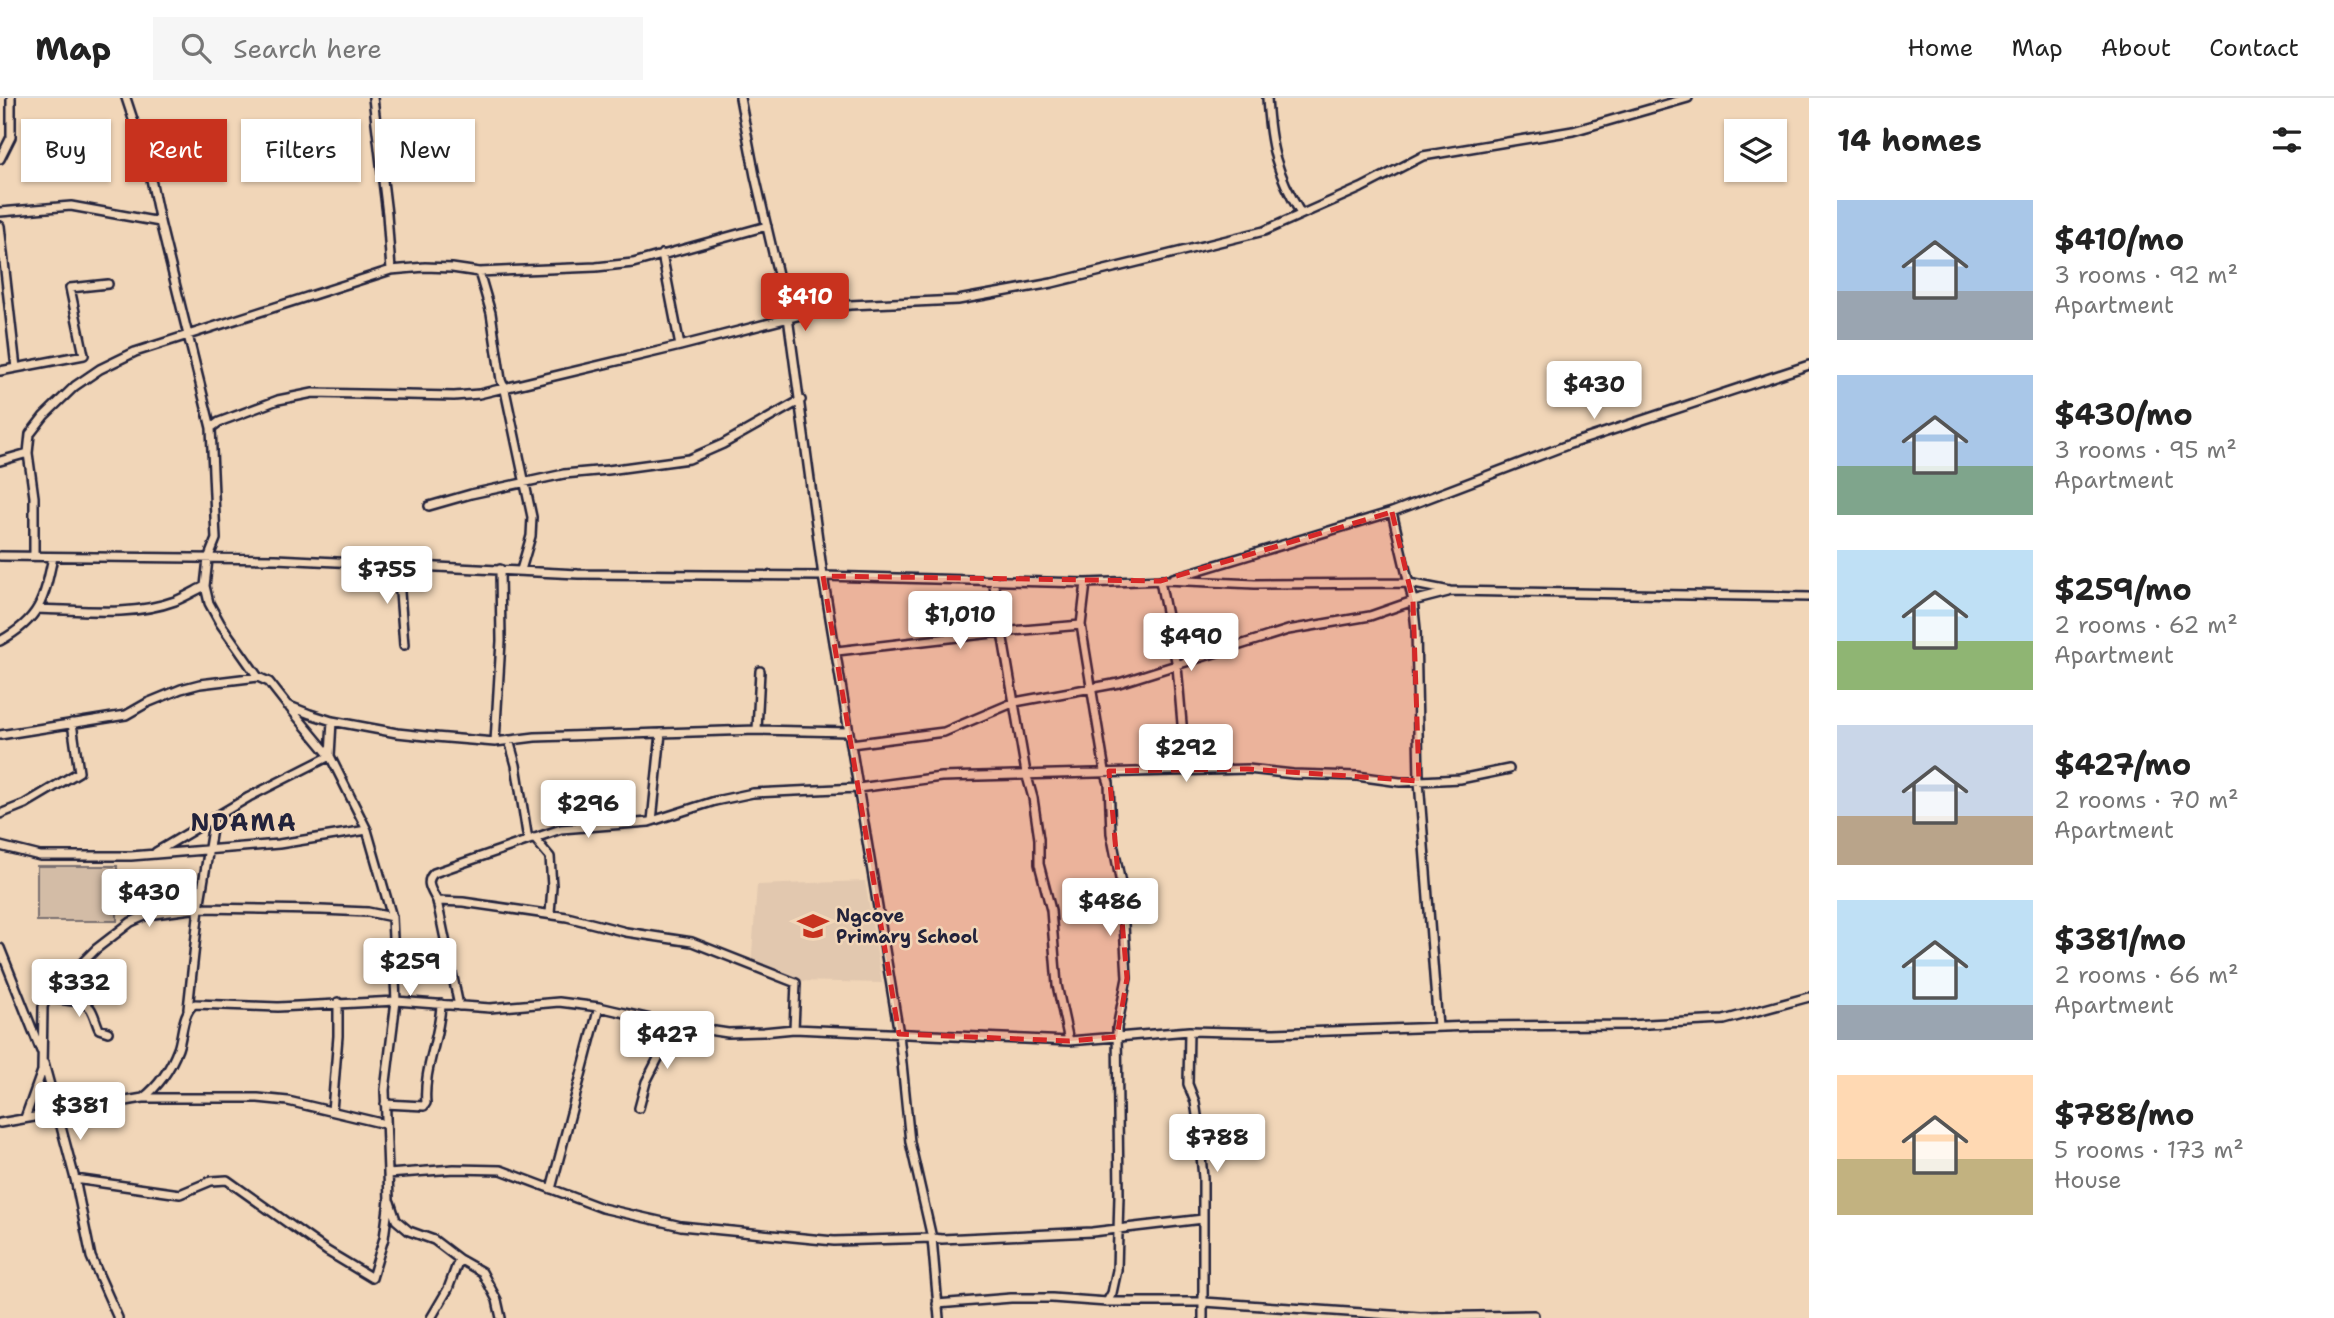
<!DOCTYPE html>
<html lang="en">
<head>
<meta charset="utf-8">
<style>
	:root { --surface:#fff; --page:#f6f6f6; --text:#222; --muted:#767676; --line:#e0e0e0; --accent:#c8321e }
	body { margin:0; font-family:"Shantell Sans",sans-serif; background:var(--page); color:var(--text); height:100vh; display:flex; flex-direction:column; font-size:26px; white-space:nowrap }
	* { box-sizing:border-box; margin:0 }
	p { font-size:23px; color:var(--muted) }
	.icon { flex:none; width:38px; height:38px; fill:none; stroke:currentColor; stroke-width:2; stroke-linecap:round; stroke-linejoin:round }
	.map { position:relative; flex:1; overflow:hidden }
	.side { display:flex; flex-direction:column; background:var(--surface); width:525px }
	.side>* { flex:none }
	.top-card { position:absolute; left:21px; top:21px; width:665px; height:63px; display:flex; gap:14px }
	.tools { position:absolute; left:1724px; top:21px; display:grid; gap:14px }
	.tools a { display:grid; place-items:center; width:63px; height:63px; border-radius:0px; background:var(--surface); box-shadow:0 2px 5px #0004; font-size:35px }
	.price { position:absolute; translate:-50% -60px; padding:0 16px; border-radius:7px; background:#fff; color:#222; font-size:23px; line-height:46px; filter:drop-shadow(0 2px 4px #0008) }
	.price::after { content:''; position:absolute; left:50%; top:42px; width:21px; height:16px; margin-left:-10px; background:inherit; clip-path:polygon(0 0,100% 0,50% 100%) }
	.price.on { background:var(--accent); color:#fff }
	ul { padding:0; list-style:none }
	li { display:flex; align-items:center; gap:21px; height:175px; padding:0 28px }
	li span { display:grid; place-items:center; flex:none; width:196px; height:140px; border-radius:0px; color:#555 }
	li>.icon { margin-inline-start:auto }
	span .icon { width:84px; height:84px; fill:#fffc; stroke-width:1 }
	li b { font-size:30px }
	h2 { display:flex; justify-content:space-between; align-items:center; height:84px; padding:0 28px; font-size:30px }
	.chip { padding:0 24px; border-radius:0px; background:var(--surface); box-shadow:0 2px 5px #0004; font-size:24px; line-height:63px }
	.chip.on { background:var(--accent); color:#fff }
	header { display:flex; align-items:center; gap:42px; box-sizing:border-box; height:98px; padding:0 35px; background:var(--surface); border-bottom:2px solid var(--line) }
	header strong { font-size:33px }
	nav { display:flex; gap:38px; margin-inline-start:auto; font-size:24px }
	.search { width:490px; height:63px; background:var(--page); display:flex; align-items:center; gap:18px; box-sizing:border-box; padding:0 24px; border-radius:0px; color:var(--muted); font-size:26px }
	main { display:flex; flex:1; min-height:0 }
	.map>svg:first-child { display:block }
	.built { fill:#e2c8af }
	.green { fill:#d3bca6; stroke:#7a6f70; stroke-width:2 }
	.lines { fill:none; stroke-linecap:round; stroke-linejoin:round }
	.minor-casing { stroke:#22223b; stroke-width:12 }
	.minor { stroke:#f1d6b8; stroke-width:7 }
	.marked { fill:#d62828; fill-opacity:0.2; stroke:#d62828; stroke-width:5; stroke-dasharray:14 9; stroke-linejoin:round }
	.labels { text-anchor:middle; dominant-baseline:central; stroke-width:5; stroke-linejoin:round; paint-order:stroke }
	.poi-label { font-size:18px; font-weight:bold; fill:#22223b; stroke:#f1d6b8; text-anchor:start }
	.district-label { font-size:24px; font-weight:bold; letter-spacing:2px; fill:#22223b; stroke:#f1d6b8 }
</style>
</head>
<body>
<header>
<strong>Map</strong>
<div class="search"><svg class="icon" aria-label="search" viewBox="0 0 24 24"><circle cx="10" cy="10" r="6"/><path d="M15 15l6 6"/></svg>Search here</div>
<nav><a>Home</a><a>Map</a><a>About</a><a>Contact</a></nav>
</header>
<main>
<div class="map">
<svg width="1809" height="1220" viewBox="0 0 1809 1220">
	<rect width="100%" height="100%" fill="#f1d6b8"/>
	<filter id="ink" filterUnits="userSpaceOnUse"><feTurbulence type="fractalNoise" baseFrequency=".0143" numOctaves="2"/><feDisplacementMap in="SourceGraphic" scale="14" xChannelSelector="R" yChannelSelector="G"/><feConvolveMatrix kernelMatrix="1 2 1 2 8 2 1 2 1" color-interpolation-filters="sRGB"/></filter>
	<g filter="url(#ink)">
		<!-- built -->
		<path class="built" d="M 865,783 L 882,885 L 796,883 L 751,869 L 757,787 Z"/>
		<!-- green -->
		<path class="green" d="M 37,768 L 117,768 L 117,823 L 37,823 Z"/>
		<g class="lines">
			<!-- minor casing -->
			<g class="minor-casing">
				<path id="minor" d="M 126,0 L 148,67 L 160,124 L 211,330 L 216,441 L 208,461 L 205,488 L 209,505 L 220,525 L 258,579
					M 373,0 L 387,116 L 391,172
					M 740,0 L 755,78 L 788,219 L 823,478 L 899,936 L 910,1044 L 932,1140 L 939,1220
					M 1267,0 C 1270,49 1276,74 1301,116
					M 0,61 L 11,39 L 11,0
					M 0,114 L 71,108 L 160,124
					M 0,128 L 16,270
					M 479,174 L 491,215 L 501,282 L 505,292 L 532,419 L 531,438 L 521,472
					M 680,248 L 828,210 L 850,207 L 958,202 L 1052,185 L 1264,133 L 1361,90 L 1423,58 L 1573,33 L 1688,0
					M 0,273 L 84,257 L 70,190 L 108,186
					M 211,330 L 219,324 L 278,302 L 313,295 L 454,298 L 479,296 L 680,248 L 662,156
					M 0,363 L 28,355
					M 429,408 L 471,396 L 564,376 L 608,372 L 689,361 L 723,346 L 801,302
					M 1392,414 L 1413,503 L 1416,531 L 1419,683 L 1438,929
					M 0,458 L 276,461 L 578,476 L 823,478 L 1086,485 L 1165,482 L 1255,486 L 1409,485 L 1450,493 L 1809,499
					M 34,458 L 34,399 L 28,355 L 30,336 L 44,318 L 75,288 L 100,271 L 135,254 L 391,172 L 425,169 L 452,170 L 479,174 L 596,169 L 633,165 L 767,128
					M 398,468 L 404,547
					M 1173,480 L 1392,414 L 1570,346 L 1809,267
					M 993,482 L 1026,675 L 1033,700 L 1039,741 L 1039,766 L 1051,812 L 1057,887 L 1069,943
					M 1160,483 L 1177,568 L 1186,672
					M 1086,485 L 1081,527 L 1105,673 L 1109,685 L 1111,735 L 1122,791 L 1127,880 L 1117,930 L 1119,1097 L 1117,1172 L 1112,1195 L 1107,1204
					M 37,511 C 82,512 131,519 175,503 C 185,499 195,493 205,488
					M 0,543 C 40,521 44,502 53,459
					M 837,553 L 1001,534 L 1081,527
					M 757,632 L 760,573
					M 0,637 L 126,617 L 147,605 L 181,591 L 200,586 L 258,579 L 269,584 L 287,607 L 310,616 L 332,623 L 397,635 L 435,639 L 495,644 L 535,639 L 661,635 L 757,632 L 849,634
					M 509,642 L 516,667 L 528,742
					M 495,644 L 501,543 L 500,471
					M 851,646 L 944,634 L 1015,604 L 1119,585 L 1288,532 L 1370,518 L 1413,503 L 1448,494
					M 0,716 L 25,706 L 79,674 L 72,625
					M 652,723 L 661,635
					M 534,740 L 550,759 L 552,788 L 550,816
					M 0,748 L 40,758 L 131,758 L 279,746 L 367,732
					M 156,754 L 249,699 L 330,658 L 290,610
					M 437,803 L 463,804 L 567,819 L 626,834 L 692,844 L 796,885 L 794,931
					M 0,850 L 41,953
					M 47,900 C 58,902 83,901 90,910 C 94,915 96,925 99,931 L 108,934
					M 459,908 L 437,803 C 432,793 424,784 434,775 L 561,731 L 649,724 L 715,703 L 753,695 L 858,690 L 941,679 L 1248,671 L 1293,676 L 1357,678 L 1400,684 L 1460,681 L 1509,671
					M 188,911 L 199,810 L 214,719
					M 1189,933 L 1188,986 L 1195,1004 L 1198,1024 L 1203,1080 L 1203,1220
					M 44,965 L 75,1081 L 91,1159 L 118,1220
					M 143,1000 C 160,987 170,972 178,951 C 183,938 182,913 195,906 L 278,909 L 396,903 L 490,910 L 559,904 L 599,909 L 681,928 L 728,935 L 763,934 L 794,931 L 1069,943 L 1189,933 L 1274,935 L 1472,928 L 1629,927 L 1724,922 L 1809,899
					M 385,1006 L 424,1008 L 426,1005 C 423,971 440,940 441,906
					M 639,1010 L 646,984 L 675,927
					M 332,1013 L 338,938 L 338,904
					M 25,1020 L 42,973 L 43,909 L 46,901 L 96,851 L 131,824 L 147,817 L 199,810 L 321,812 L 368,814 L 392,819
					M 0,1025 L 143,1000 L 258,1000 L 288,1003 L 385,1026
					M 388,1076 L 454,1071 L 501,1072 L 602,1110 L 681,1128 L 834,1143 L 932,1140 L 942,1141 L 1092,1134 L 1203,1121
					M 75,1081 L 180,1096 L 211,1083 L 227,1082 L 327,1153 L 372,1180 L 384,1140 L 389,1102 L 385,992 L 396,903 L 392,819 L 367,732 L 330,658 L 332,623
					M 551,1091 L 599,909
					M 390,1104 L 396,1122 L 409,1133 L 434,1142 L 459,1161 L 482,1174 L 497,1202 L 501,1220
					M 937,1206 L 1011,1200 L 1052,1200 L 1107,1204 L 1204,1204 L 1420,1219 L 1534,1217
					M 431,1220 L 448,1191 L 459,1161"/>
			</g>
			<!-- minor -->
			<use href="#minor" class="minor"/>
		</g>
	</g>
	<!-- marked area -->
	<path class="marked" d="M 1392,414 L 1413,503 L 1419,683 L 1248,671 L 1109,673 L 1127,880 L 1117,939 L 1069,943 L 899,936 L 823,478 L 1160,483 Z"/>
	<!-- icons -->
	<defs>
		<g id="school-bare" transform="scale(2.415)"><path d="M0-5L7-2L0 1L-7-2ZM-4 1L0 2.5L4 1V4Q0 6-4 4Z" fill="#c8321e" stroke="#f1d6b8" stroke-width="2.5" paint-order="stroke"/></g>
	</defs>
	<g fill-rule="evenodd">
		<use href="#school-bare" x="813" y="828"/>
	</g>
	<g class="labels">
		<!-- poi labels -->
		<g class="poi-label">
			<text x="836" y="818">Ngcove<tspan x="836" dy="21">Primary School</tspan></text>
		</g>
		<!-- district labels -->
		<g class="district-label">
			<text x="244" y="725">NDAMA</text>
		</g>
	</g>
</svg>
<div class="tools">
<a><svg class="icon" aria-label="layers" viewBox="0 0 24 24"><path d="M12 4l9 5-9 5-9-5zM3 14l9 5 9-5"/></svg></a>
</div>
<b class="price on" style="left:805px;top:235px">$410</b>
<b class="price" style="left:1594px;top:323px">$430</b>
<b class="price" style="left:387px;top:508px">$755</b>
<b class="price" style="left:960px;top:553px">$1,010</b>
<b class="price" style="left:1191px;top:575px">$490</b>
<b class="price" style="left:1186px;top:686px">$292</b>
<b class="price" style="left:588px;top:742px">$296</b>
<b class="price" style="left:149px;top:831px">$430</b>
<b class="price" style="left:1110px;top:840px">$486</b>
<b class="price" style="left:410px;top:900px">$259</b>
<b class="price" style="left:79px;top:921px">$332</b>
<b class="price" style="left:667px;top:973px">$427</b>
<b class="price" style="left:80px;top:1044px">$381</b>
<b class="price" style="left:1217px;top:1076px">$788</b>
<div class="top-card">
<a class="chip">Buy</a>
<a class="chip on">Rent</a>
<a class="chip">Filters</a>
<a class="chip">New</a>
</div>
</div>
<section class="side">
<h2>14 homes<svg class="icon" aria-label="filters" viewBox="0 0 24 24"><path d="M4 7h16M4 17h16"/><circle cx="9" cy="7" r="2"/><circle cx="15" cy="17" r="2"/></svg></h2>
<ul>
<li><span style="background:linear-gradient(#a9c7e8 65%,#9aa5b1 0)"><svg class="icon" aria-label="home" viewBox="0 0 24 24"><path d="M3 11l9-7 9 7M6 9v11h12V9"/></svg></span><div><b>$410/mo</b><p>3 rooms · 92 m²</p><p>Apartment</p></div></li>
<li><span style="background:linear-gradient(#a9c7e8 65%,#7fa58c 0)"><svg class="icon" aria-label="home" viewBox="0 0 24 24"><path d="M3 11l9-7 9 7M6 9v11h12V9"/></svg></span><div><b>$430/mo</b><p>3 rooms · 95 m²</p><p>Apartment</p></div></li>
<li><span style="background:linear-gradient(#bfe0f5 65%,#8fb573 0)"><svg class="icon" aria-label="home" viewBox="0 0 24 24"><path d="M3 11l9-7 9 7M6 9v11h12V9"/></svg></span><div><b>$259/mo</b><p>2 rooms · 62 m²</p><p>Apartment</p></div></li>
<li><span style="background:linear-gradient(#c9d6e8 65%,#b9a48a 0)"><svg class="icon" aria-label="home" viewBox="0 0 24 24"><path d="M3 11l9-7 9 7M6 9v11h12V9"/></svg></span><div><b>$427/mo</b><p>2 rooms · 70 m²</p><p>Apartment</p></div></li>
<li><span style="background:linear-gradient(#bfe0f5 75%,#9aa5b1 0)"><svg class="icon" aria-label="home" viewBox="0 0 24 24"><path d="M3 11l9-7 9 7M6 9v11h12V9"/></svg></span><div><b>$381/mo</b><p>2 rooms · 66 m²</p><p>Apartment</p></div></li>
<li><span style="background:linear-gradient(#ffd9b3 60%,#c2b280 0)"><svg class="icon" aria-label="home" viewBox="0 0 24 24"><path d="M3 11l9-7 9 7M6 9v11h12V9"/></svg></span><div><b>$788/mo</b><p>5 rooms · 173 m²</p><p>House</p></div></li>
</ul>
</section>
</main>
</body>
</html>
